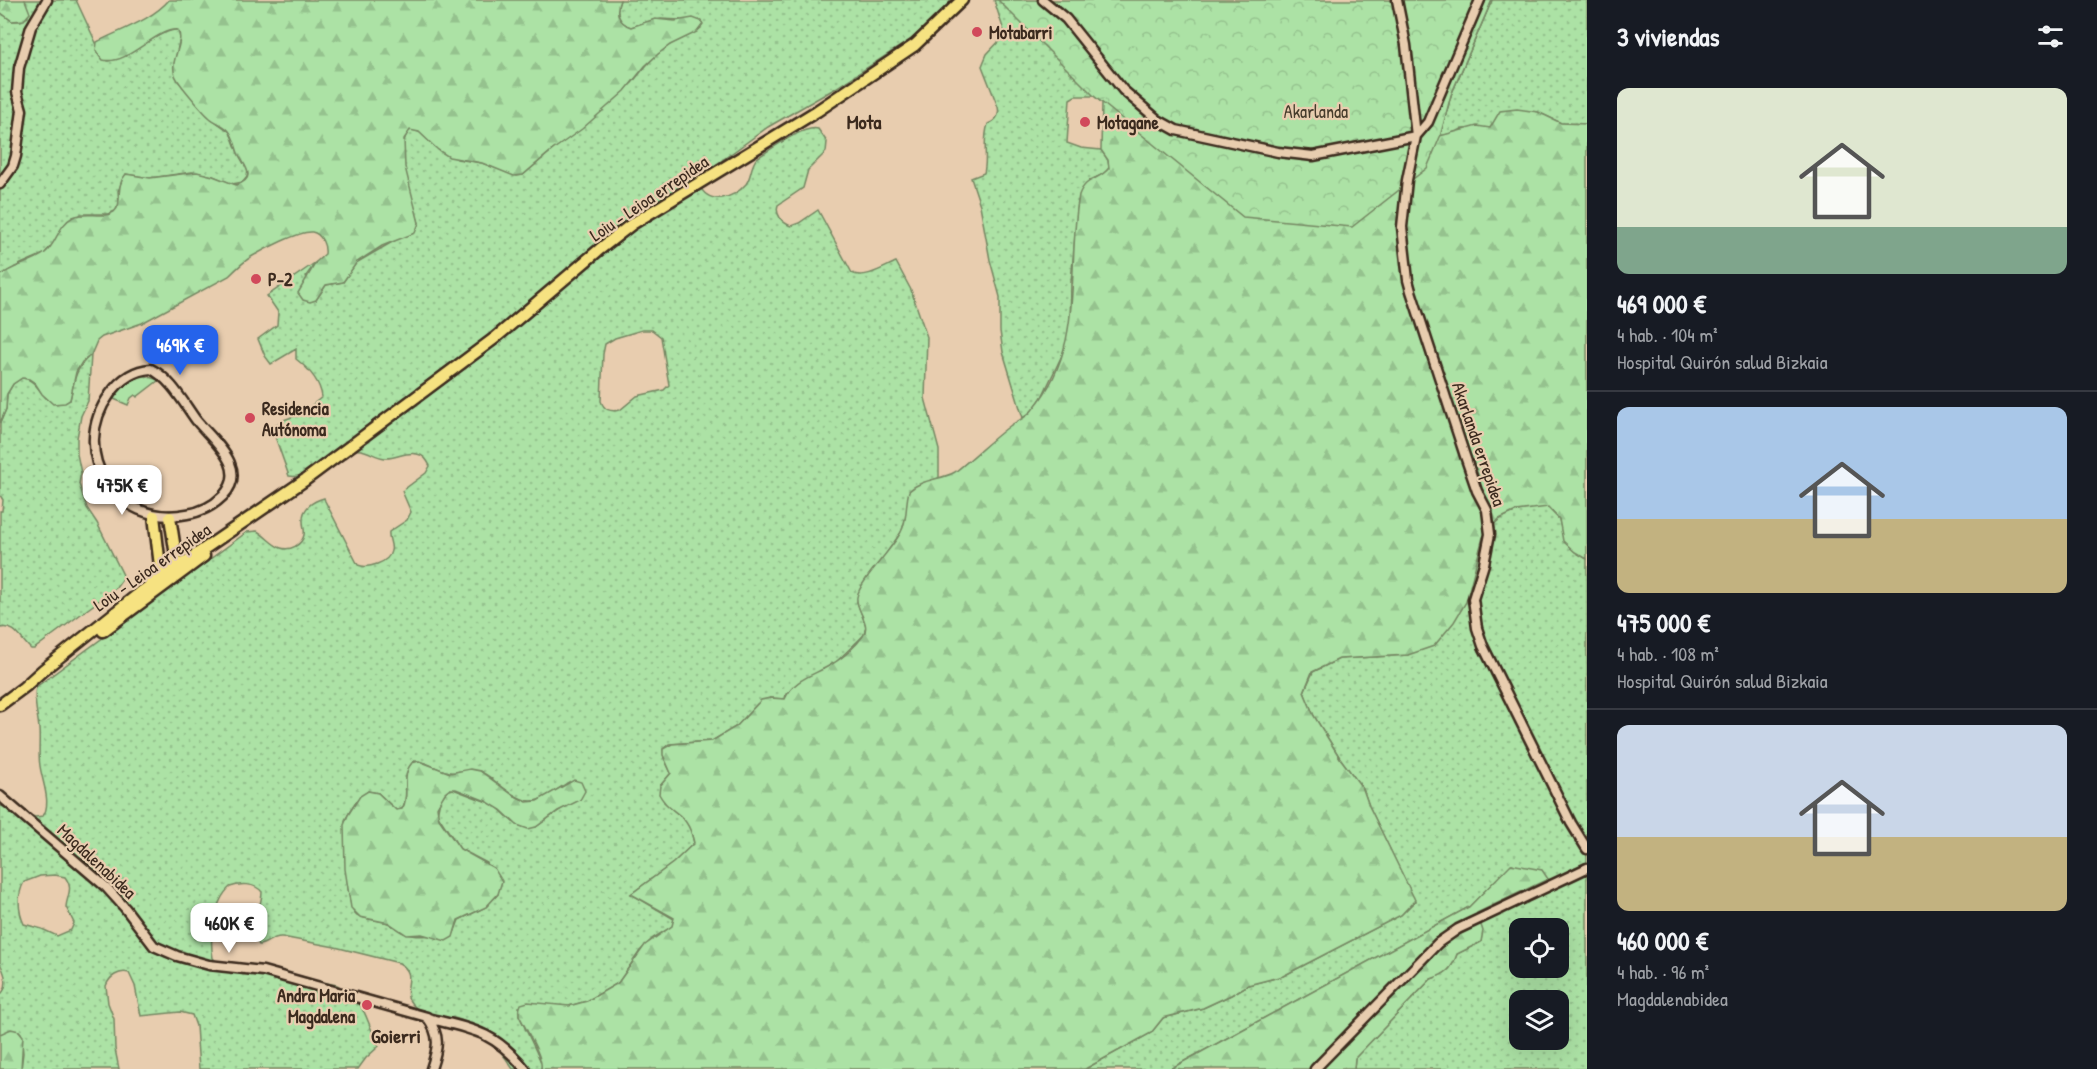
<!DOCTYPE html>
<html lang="es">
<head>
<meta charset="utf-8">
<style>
	:root { --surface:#171b24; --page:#242831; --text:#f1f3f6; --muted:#9ea1a6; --line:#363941; --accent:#2563eb }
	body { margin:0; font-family:"Patrick Hand",sans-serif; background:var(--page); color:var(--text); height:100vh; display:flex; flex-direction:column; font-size:22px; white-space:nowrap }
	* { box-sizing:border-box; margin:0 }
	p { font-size:20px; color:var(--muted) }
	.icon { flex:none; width:33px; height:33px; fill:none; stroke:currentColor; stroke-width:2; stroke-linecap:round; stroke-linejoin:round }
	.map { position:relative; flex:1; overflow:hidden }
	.sheet { display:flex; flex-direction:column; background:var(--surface); width:510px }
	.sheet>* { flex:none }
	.buttons { position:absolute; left:1509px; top:918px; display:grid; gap:12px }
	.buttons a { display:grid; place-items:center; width:60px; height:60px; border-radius:12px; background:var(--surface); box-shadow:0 6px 24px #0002; font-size:30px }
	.price { position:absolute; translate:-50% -51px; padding:0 14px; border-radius:12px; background:#fff; color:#222; font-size:20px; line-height:39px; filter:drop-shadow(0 2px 3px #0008) }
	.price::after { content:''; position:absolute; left:50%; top:36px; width:18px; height:14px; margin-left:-9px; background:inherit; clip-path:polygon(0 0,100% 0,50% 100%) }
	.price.selected { background:var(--accent); color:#fff }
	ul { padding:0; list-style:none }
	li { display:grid; align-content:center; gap:12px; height:318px; padding:0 30px }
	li+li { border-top:2px solid var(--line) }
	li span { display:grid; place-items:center; height:186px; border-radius:12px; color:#555 }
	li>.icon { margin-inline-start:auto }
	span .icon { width:108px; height:108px; fill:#fffc; stroke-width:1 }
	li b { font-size:26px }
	h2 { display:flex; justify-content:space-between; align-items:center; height:72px; padding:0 30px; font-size:26px }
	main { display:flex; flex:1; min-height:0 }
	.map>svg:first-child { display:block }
	.grass { fill:url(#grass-dots); stroke:#748662; stroke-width:1.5; fill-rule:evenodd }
	.forest { fill:url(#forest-firs); stroke:#748662; stroke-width:1.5 }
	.park { fill:url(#park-crowns); stroke:#748662; stroke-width:1.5 }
	.garden { fill:#ace2a5; stroke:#748662; stroke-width:1.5 }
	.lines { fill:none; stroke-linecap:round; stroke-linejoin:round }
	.minor-casing { stroke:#3b2a1e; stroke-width:13 }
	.major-casing { stroke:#3b2a1e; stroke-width:15 }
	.minor { stroke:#e8cdaf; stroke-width:8 }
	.major { stroke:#f6e281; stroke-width:10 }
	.poi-dot { fill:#d1495b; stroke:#e8cdaf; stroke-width:2 }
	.labels { text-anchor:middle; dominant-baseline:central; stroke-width:4.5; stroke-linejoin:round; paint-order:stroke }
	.poi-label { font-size:18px; font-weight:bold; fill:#3b2a1e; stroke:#e8cdaf; text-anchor:start }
	.park-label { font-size:18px; fill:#463c2c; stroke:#e8cdaf }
	.street-label { font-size:18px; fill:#3b2a1e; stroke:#e8cdaf }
	.neighbourhood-label { font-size:20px; font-weight:bold; fill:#3b2a1e; stroke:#e8cdaf }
</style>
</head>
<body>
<main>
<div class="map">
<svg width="1587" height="1069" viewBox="0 0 1587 1069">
	<defs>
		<pattern id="grass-dots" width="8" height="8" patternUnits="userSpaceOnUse" patternTransform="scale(1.5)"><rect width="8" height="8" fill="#ace2a5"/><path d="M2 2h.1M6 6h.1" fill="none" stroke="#95c28e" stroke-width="1.8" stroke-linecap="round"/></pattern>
		<pattern id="forest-firs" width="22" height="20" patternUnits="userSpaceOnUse" patternTransform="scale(1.5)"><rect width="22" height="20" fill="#ace2a5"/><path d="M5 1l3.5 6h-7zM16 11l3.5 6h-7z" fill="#95c28e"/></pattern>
		<pattern id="park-crowns" width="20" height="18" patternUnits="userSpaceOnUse" patternTransform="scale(1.5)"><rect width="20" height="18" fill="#ace2a5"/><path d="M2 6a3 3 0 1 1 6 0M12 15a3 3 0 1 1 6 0" fill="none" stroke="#95c28e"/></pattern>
	</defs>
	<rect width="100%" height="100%" fill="#e8cdaf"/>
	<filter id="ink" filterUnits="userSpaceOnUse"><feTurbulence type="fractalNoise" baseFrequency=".0167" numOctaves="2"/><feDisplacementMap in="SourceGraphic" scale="12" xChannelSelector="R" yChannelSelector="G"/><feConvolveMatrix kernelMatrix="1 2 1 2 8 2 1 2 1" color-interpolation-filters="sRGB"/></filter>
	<g filter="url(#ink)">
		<!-- grass -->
		<path class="grass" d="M 25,0 L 76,0 L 97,45 L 108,61 C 130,58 161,28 178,30 L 180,38 L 174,65 L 178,81 L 212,119 L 230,132 L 238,153 L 248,169 L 247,177 L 243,182 L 232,184 L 213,176 L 192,172 L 150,178 L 126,174 L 118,191 L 119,204 L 115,211 L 108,214 L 81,214 L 44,254 L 21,264 L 0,276 L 0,12 L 12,21 L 20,21 L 28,17 Z
			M 620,0 L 954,0 L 930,24 L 910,40 L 836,88 L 768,127 L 710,169 L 702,176 L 699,185 C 709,206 733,199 746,184 C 752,176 750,166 757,158 C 770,150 803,125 818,129 L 827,142 L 826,152 L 808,170 L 803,188 L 778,205 C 775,214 782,223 791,226 L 799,223 L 818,210 L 852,273 C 864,280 884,267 896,262 L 911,290 L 927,337 L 925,398 L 939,450 L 939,478 L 924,483 L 907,513 L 902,531 L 860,590 L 857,602 L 866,626 L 864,635 L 834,664 L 786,694 L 785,699 L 770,698 L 757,704 L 737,726 L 712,741 L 669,744 L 663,749 L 664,758 L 671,773 L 660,786 L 664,802 L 686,821 L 691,831 L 694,843 L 673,863 L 631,894 L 674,919 L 673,926 L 653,938 L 640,951 L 618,983 L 587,1001 L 569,1006 L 519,1007 L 519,1015 L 542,1064 L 541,1069 L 513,1069 C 500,1049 479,1023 454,1018 C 448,1017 445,1019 440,1020 C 430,1020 419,1011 412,1004 C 399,990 420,975 399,963 L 335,947 L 282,937 C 272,936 268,944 259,945 C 247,930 262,909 262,892 C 255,883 240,883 230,887 C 214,901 209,937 213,958 L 217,962 L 337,985 C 369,1004 363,1016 379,1046 L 366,1058 L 358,1069 L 199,1069 L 196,1026 L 192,1015 L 180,1012 L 141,1016 L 135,986 L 129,973 C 119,970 109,977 106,986 L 108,1003 L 114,1019 L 115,1049 L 119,1069 L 21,1069 L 23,1053 L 21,1033 L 19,1031 L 0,1034 L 0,995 C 10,986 5,974 0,963 L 0,805 L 35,817 L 43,816 C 52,803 42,781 40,766 C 38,754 40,741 39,729 C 38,715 33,701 36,687 L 247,532 L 257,531 C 266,536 272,545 281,548 C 290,551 302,545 304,535 C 305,530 303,526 303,521 C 302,508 313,501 324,498 L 325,501 L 358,565 C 367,569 389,563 391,551 C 393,545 388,539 389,532 L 407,520 L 411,512 L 402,491 L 426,473 L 430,466 C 427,460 424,455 417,454 C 406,451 395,459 385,458 C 371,456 364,446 349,451 C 331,457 308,480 289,476 L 272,428 L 284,420 L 302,413 L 322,397 C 320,381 309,369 296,359 L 296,349 L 271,364 L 265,356 L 258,339 L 277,325 L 278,312 L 267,296 L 316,262 L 306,276 L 316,300 L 326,285 L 343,282 L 356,263 L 394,241 L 419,223 C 412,202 395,151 408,131 L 413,130 L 419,132 L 457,159 L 482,163 L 517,176 L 523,175 L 632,83 C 643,69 655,54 671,44 C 681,38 692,36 701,28 L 680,20 L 661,19 L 631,27 C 618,23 615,12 620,0 ZM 642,330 L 652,330 L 661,337 L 669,385 L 664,390 L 637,396 L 620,410 C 610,412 604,410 601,401 L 603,354 L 605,344 L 615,338 ZM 414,761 C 426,761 434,768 445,771 C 458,776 467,768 481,772 C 488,775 494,781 500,785 C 532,811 538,802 569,782 L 564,807 L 536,827 L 513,822 L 495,805 L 453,789 L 447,791 L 440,800 L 437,814 L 460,849 L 487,863 L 498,894 L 486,907 L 459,920 L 454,933 C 442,935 415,938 404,933 C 398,931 394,926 388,923 C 379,920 366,920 357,915 C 344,907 346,836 345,820 C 351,808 358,798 368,791 L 378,793 L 396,810 L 402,809 C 411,795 399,774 414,761 ZM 55,875 L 65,877 C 74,889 67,895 66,907 L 74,923 L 71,930 L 57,936 L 42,929 L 24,924 C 18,911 17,895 24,882 L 40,876 Z
			M 994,0 L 1026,0 L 1094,96 L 1075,96 L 1070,99 L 1067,143 L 1081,148 L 1101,150 L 1108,160 L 1109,168 L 1104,174 L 1090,180 L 1078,201 L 1071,282 L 1070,324 L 1065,349 L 1042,397 L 1033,410 L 1023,418 L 1003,352 L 1000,331 L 1000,297 L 990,260 L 980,205 L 971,178 L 984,173 C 988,157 982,143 988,124 C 996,121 1000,116 998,107 L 982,66 L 987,54 L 1004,36 L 1004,31 Z
			M 1492,0 L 1587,0 L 1587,124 L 1561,123 L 1538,112 L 1490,128 L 1463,129 L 1440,137 L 1451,95 Z
			M 91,355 L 88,401 L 81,416 L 77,438 L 77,454 L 81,473 L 79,484 L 87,508 L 97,523 L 124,577 L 116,588 L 34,649 L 31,649 C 21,640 15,624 0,628 L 0,511 L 2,511 L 3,500 L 0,495 L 0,423 L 6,409 L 7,394 L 13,384 L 22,378 C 35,379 39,391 47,399 L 70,400 C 74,381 75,368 91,355 Z
			M 1534,507 L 1547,507 L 1559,519 L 1564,541 L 1575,552 L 1587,559 L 1587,1069 L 1354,1069 L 1355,1058 L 1431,979 C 1446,974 1452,969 1457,954 L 1481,942 L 1482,931 L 1477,913 L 1548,879 L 1512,864 L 1469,907 L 1170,1069 L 1085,1069 L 1151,1033 L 1163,1018 L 1203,1008 L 1231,995 L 1248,985 L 1283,976 L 1401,915 L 1415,901 L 1369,806 L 1363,789 L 1340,758 L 1314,716 L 1304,692 L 1313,672 L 1339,659 L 1408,655 L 1479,555 C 1480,550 1481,541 1484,536 C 1494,518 1514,511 1534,507 ZM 1520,928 L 1558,928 L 1558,968 L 1520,968 ZM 1520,1000 L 1558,1000 L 1558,1040 L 1520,1040 Z"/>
		<!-- forest -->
		<path class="forest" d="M 0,0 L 25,0 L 30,13 L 24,20 L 12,21 L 0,12 Z
			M 169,0 L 620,0 C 615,12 618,23 631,27 L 655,19 L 675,21 L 693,18 L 701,21 L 703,24 L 697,32 L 670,45 L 658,54 L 645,66 L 625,91 L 582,129 L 551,151 L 523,175 L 514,176 L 482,163 L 449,157 L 438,150 L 419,132 L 410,130 L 404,139 L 405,167 L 419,223 L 415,233 L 382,246 L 357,262 L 343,282 L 326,285 L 316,300 L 310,302 L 303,300 L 298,293 L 316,262 L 325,254 C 326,246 322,234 312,232 C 299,231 263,250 251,257 C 243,262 236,269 229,276 L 142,323 L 102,337 L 97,341 L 91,355 L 82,362 L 76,372 L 70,400 L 65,403 L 53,404 L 42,394 L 35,383 L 29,379 L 22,378 L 13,384 L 7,394 L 6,409 L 0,423 L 0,276 C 13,265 32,263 45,253 C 57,243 58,225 73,217 C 86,211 104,219 114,212 C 124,204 114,187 126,174 L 150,178 L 197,172 L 213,176 L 236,185 C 259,178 243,165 238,153 C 235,145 234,137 229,131 C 224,125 216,123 210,118 C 204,113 177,82 175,75 C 169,60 185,44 178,30 C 156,27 129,66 103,60 L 96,51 L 97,42 C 120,30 152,20 169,0 Z
			M 1492,0 L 1451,95 L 1440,136 L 1477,126 L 1490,128 L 1500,111 L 1517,109 L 1538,112 L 1561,123 L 1587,124 L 1587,559 L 1575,552 L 1563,541 L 1559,519 L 1548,507 L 1516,511 L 1499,519 L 1483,537 L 1466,602 L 1454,622 L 1434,646 L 1408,655 L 1339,659 L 1312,672 L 1304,692 L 1314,716 L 1340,758 L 1363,789 L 1369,806 L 1415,900 L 1401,915 L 1283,976 L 1248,985 L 1231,995 L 1203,1008 L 1163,1018 L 1151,1033 L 1085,1069 L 541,1069 C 544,1058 525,1028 519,1015 L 519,1010 L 521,1004 L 528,1002 L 569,1006 L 587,1001 L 618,983 L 645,945 L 672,926 L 674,918 L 631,894 L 673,863 L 694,843 C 687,809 671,817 659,794 L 660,786 L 671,773 L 663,755 L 663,749 L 672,744 L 712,741 L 737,726 L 761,700 L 770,698 L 785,699 C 794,678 815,675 832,664 C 843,658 856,646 863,636 C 872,623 855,610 857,597 C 860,580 892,550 901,532 C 908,519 905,505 909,491 C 921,479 941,480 955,472 C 974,457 992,439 1011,425 C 1019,420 1028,417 1033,409 C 1086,346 1066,269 1079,195 C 1086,176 1099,181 1109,168 L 1108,160 L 1101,150 L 1102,103 L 1094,96 L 1093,92 Z
			M 419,761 L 450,773 L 470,769 L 480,771 L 513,795 L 527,802 L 537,801 L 574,780 L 581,782 L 585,791 L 580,800 L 558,811 L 536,827 L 528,829 L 517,825 L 501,810 L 486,801 L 456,789 L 450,789 L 445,793 L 437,807 L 439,819 L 460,849 L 494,868 L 502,881 L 498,894 L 486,907 L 458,920 L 453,937 L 446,941 L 422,934 L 407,935 L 389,923 L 360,917 L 351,908 L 345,869 L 344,825 L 348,815 L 360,796 L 368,791 L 378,793 L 396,810 L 402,809 C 411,795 400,776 412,763 Z
			M 1511,864 L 1542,870 L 1548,879 L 1477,913 L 1483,931 L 1481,942 L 1457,954 C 1452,969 1446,974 1431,979 L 1355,1058 L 1354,1069 L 1170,1069 L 1469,907 Z
			M 11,1029 L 19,1031 L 23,1036 L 21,1069 L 0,1069 L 0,1034 Z"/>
		<!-- park -->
		<path class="park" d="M 998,0 L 1492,0 L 1451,95 L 1440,137 L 1427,168 L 1352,227 L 1243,217 L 1094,96 Z"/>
		<!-- garden -->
		<path class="garden" d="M 145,376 L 159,380 L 137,397 L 135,395 L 131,398 L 128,405 L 114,399 C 119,388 132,378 145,376 Z"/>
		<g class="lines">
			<!-- minor casing -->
			<g class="minor-casing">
				<path id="minor" d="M 1043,0 L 1066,19 L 1123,90 L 1158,120 L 1176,130 L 1278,152 L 1313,156 L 1416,136 L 1406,45 L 1397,0
					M 1480,0 L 1428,122 L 1416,136 L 1407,180 L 1402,227 L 1408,280 L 1411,291 L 1465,456 L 1477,491 L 1487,510 L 1490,534 L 1484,564 L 1473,599 L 1477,628 L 1483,646 L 1571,823 L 1587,849
					M 0,184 L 13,166 L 16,156 L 22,110 L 17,92 L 19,68 L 31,27 L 47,0
					M 151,369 C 171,379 183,402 196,420 C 213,441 250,468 223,496 C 213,506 201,512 187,514 C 116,528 67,453 110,394 C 120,380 134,370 151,369 Z
					M 0,796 L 106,887 L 125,908 L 154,946 L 177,956 L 209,965 L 263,971 L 427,1017 C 441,1036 438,1048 431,1069
					M 427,1018 C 472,1029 494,1031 525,1069
					M 1315,1069 L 1438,943 L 1458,929 L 1587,868"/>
			</g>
			<!-- major casing -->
			<g class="major-casing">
				<path id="major" d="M 170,517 L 176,556 L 174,571
					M 150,580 L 159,571 L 160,566 L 154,516
					M 103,631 L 204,556
					M 23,688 L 43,670 L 141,592 L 305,480 L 495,338 L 600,249 L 632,224 L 817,111 L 915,45 L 962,0
					M 0,705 L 27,685"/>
			</g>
			<!-- minor -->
			<use href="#minor" class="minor"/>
			<!-- major -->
			<use href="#major" class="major"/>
		</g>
	</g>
	<!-- markers -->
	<g class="poi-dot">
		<circle cx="977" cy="32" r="6"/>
		<circle cx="1085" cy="122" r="6"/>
		<circle cx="256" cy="279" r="6"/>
		<circle cx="250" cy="418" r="6"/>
		<circle cx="367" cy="1005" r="6"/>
	</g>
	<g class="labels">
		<!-- poi labels -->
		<g class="poi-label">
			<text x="989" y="32">Motabarri</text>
			<text x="1097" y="122">Motagane</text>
			<text x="268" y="279">P-2</text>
			<text x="262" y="408">Residencia<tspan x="262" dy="21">Autónoma</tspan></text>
			<text x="355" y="995" text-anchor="end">Andra Maria<tspan x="355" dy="21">Magdalena</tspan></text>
		</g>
		<!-- park labels -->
		<g class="park-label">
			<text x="1316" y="111">Akarlanda</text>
		</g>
		<!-- street labels -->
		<g class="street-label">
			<text transform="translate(649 198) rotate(-34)">Loiu - Leioa errepidea</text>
			<text transform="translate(1479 444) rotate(71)">Akarlanda errepidea</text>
			<text transform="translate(152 567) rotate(-35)">Loiu - Leioa errepidea</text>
			<text transform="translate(97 861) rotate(43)">Magdalenabidea</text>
		</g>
		<!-- neighbourhood labels -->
		<g class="neighbourhood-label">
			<text x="864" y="121">Mota</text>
			<text x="396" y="1035">Goierri</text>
		</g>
	</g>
</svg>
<div class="buttons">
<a><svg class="icon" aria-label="locate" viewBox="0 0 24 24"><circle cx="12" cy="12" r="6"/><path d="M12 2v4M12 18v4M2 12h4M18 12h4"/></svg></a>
<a><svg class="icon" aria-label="layers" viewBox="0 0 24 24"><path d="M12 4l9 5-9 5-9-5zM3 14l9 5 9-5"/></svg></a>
</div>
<b class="price selected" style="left:180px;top:376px">469K €</b>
<b class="price" style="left:122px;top:516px">475K €</b>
<b class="price" style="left:229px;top:954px">460K €</b>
</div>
<section class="sheet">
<h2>3 viviendas<svg class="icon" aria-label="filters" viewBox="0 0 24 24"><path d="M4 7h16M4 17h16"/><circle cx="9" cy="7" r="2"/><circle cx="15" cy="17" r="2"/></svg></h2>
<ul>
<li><span style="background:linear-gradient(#dfe7d0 75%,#7fa58c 0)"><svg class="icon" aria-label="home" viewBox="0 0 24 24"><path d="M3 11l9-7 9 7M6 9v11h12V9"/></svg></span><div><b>469 000 €</b><p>4 hab. · 104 m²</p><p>Hospital Quirón salud Bizkaia</p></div></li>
<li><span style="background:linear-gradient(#a9c7e8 60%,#c2b280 0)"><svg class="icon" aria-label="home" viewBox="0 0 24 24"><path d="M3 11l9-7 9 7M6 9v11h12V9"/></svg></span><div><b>475 000 €</b><p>4 hab. · 108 m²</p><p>Hospital Quirón salud Bizkaia</p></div></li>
<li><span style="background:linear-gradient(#c9d6e8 60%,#c2b280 0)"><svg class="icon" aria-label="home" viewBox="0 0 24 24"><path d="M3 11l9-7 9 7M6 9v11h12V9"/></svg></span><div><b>460 000 €</b><p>4 hab. · 96 m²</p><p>Magdalenabidea</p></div></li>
</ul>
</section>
</main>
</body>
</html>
